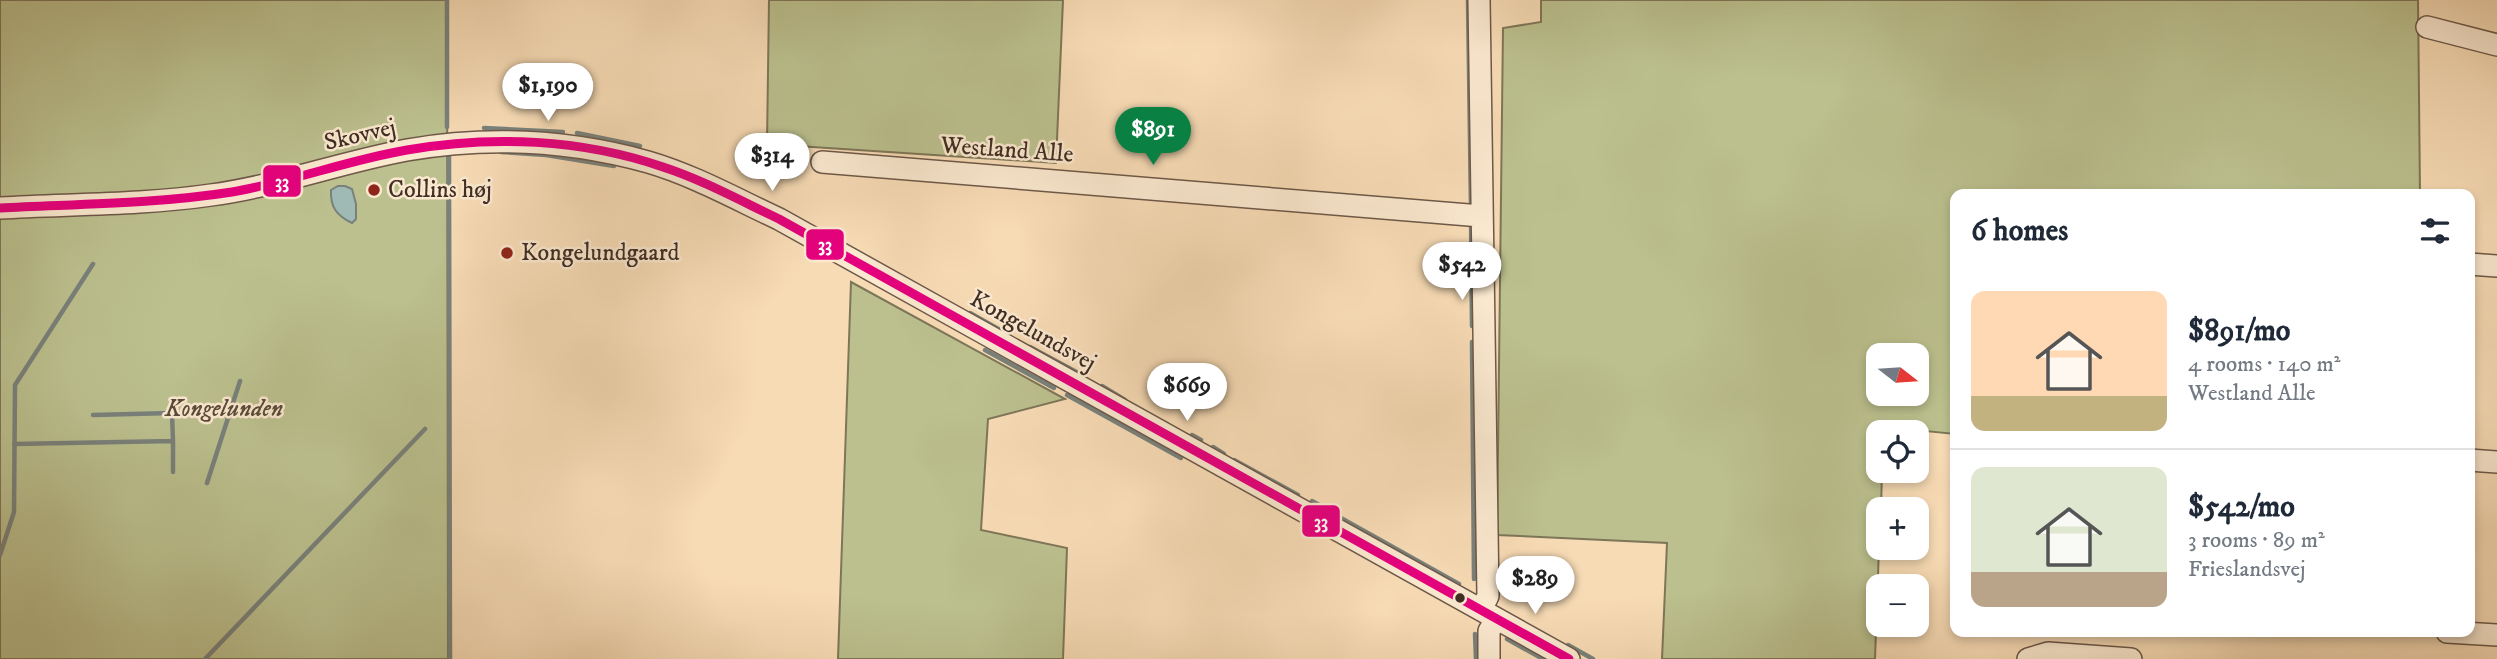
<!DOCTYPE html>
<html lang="en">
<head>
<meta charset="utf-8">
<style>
	:root { --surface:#fff; --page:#f2f2f3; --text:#1f2937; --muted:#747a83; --line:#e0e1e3; --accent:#0b8043 }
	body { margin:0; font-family:"IM FELL DW Pica",serif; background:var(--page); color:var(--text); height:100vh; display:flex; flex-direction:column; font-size:26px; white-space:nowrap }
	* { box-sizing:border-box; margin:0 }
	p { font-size:23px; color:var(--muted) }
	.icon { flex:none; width:38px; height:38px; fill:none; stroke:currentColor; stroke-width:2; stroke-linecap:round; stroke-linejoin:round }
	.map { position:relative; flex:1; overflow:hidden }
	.panel { position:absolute; left:1950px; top:189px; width:525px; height:448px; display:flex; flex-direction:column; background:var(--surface); border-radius:14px; box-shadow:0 4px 10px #0003 }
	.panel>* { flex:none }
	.needle { width:46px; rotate:107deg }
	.tools { position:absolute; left:1866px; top:343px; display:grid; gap:14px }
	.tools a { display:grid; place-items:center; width:63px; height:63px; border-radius:14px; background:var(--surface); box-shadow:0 4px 10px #0003; font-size:35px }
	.price { position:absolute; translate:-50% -60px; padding:0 16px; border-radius:24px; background:#fff; color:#222; font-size:23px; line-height:46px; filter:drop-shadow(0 2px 4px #0008) }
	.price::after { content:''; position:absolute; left:50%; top:42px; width:21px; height:16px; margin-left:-10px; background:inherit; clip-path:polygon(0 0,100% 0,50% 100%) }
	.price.active { background:var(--accent); color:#fff }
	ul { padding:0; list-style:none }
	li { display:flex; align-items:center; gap:21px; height:175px; padding:0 21px }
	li+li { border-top:2px solid var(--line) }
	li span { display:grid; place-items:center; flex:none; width:196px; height:140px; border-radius:14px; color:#555 }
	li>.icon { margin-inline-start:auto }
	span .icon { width:84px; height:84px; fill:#fffc; stroke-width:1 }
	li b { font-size:30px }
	h2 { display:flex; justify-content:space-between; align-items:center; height:84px; padding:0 21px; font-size:30px }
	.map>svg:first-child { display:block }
	.green { fill:#bbc08e; stroke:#7e7658; stroke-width:2; fill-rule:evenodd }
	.water { fill:#9fb9b5; stroke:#79817b; stroke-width:2 }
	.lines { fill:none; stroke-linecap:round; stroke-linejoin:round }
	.stream { stroke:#79817b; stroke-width:4.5 }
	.minor-casing { stroke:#6e5848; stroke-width:24 }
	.minor { stroke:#fae8cf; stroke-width:21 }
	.bus-1-casing { stroke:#fae8cf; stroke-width:14 }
	.bus-1 { stroke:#e5007d; stroke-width:9 }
	.poi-dot { fill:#8f2418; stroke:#fae8cf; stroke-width:2.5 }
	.bus-dot { fill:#402d23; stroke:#fae8cf; stroke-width:2.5 }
	.labels { text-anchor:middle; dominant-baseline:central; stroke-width:5; stroke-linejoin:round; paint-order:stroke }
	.street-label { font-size:24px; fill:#402d23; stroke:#fae8cf }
	.poi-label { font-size:24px; fill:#402d23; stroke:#fae8cf; text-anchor:start }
	.park-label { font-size:24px; font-style:italic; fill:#594a38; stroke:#fae8cf }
	.line-badge { stroke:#fae8cf; stroke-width:2.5 }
	.badge-label { font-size:19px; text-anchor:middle; font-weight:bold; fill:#fff }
</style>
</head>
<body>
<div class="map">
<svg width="2497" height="659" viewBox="0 0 2497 659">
	<rect width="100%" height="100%" fill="#f7dbb5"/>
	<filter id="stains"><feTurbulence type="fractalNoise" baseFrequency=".00286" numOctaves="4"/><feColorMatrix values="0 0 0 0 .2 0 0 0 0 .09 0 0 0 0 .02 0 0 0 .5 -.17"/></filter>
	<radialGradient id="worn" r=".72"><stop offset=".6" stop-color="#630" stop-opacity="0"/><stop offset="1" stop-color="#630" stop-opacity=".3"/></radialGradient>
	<!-- green -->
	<path class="green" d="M 0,0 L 447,0 L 448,659 L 0,659 Z
		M 769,0 L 1063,0 L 1056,163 L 767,144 Z
		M 1541,0 L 2418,0 L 2420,194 L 1955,194 L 1955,434 L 1885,427 L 1884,432 L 1878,432 L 1878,471 L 1882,471 L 1881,509 L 1878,509 L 1879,548 L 1875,659 L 1662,659 L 1667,543 L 1497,535 L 1503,28 L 1541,22 ZM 1878,355 L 1916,355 L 1916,394 L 1878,394 Z
		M 851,282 L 1065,399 L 988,419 L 981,530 L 1067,548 L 1063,659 L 838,659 Z"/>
	<!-- water -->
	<path class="water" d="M 338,186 L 345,186 L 352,189 L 356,204 L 356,219 L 352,223 C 337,216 330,207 331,190 Z"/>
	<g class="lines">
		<!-- stream -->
		<path class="stream" d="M 447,0 L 447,127
			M 1468,0 L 1471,209
			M 484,128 L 563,132
			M 577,133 L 640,146
			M 501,152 L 546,155 L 614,166
			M 449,155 L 450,659
			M 1471,221 L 1472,326
			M 970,313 L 1009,335
			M 1472,342 L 1474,579
			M 1030,347 L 1082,375
			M 985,350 L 1054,388
			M 1102,386 L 1125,400
			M 1067,395 L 1181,458
			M 1192,435 L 1201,440
			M 173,441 L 173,472
			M 14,444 L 173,441 L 172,413 L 93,415
			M 1213,447 L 1224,454
			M 1234,460 L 1298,495
			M 207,483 L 240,381
			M 1312,501 L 1321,506
			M 1332,513 L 1459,584
			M 0,555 L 14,512 L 15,385 L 93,264
			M 1475,634 L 1476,659
			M 1507,639 L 1543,659
			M 1568,645 L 1593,659
			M 205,659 L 425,429"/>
		<!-- minor casing -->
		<g class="minor-casing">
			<path id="minor" d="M 1479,0 L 1488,596 L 1481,610
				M 2427,27 L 2497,45
				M 822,162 L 1481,216
				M 0,208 C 69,204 143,205 211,195 C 278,186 341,162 407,150 C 488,136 569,140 648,162 C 693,175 736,199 779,219 L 1569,659
				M 2469,264 L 2497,266
				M 2469,460 L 2497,462
				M 2447,632 L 2497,635
				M 1489,659 L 1489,631 L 1496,619
				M 2028,659 L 2048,653 L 2131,659"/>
		</g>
		<!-- minor -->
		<use href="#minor" class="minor"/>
		<!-- bus-1 casing -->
		<g class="bus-1-casing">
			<path id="bus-1" d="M 0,208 C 78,204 155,204 232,192 C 291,182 348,160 407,150 C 491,135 582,139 663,167 C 703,180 741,201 779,219 L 1569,659"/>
		</g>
		<!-- bus-1 -->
		<use href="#bus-1" class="bus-1"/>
	</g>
	<!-- markers -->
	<g class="poi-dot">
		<circle cx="374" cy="190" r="7"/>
		<circle cx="507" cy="253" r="7"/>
	</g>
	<circle class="bus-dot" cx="1460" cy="598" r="6"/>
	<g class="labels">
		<!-- street labels -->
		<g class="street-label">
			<text transform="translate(360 135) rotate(-13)">Skovvej</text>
			<text transform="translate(1007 150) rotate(4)">Westland Alle</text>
			<text transform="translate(1033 331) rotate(29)">Kongelundsvej</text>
		</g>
		<!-- poi labels -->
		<g class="poi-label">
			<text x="388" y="190">Collins høj</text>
			<text x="521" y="253">Kongelundgaard</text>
		</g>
		<!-- park labels -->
		<g class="park-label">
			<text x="224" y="409">Kongelunden</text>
		</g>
	</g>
	<g class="line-badge">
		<rect x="262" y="164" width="40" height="34" rx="7" fill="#e5007d"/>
		<rect x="805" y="228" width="40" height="33" rx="7" fill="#e5007d"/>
		<rect x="1301" y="504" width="40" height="34" rx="7" fill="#e5007d"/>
	</g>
	<g class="badge-label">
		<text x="282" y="188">33</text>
		<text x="825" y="251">33</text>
		<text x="1321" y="528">33</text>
	</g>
	<rect width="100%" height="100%" filter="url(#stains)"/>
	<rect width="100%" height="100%" fill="url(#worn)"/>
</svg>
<div class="tools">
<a><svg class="needle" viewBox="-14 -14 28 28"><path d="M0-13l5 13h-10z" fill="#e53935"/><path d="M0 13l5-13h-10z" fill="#747a83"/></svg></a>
<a><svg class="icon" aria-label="locate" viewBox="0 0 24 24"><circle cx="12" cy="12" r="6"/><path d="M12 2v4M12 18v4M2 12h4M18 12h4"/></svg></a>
<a>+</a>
<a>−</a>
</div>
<b class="price" style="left:548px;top:123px">$1,190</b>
<b class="price active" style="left:1153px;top:167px">$891</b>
<b class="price" style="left:772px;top:193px">$314</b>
<b class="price" style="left:1462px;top:302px">$542</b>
<b class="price" style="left:1187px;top:423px">$669</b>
<b class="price" style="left:1535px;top:616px">$289</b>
<section class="panel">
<h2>6 homes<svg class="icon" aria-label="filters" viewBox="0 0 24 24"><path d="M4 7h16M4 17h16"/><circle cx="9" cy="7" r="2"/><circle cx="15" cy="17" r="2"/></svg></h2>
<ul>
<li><span style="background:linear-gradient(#ffd9b3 75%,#c2b280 0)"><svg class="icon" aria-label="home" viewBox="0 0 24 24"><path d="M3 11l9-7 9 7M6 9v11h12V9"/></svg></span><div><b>$891/mo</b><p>4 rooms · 140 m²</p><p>Westland Alle</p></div></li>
<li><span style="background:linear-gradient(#dfe7d0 75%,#b9a48a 0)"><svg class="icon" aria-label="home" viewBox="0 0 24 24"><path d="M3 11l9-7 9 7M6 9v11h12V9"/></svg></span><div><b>$542/mo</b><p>3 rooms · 89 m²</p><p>Frieslandsvej</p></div></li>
</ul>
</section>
</div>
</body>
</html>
